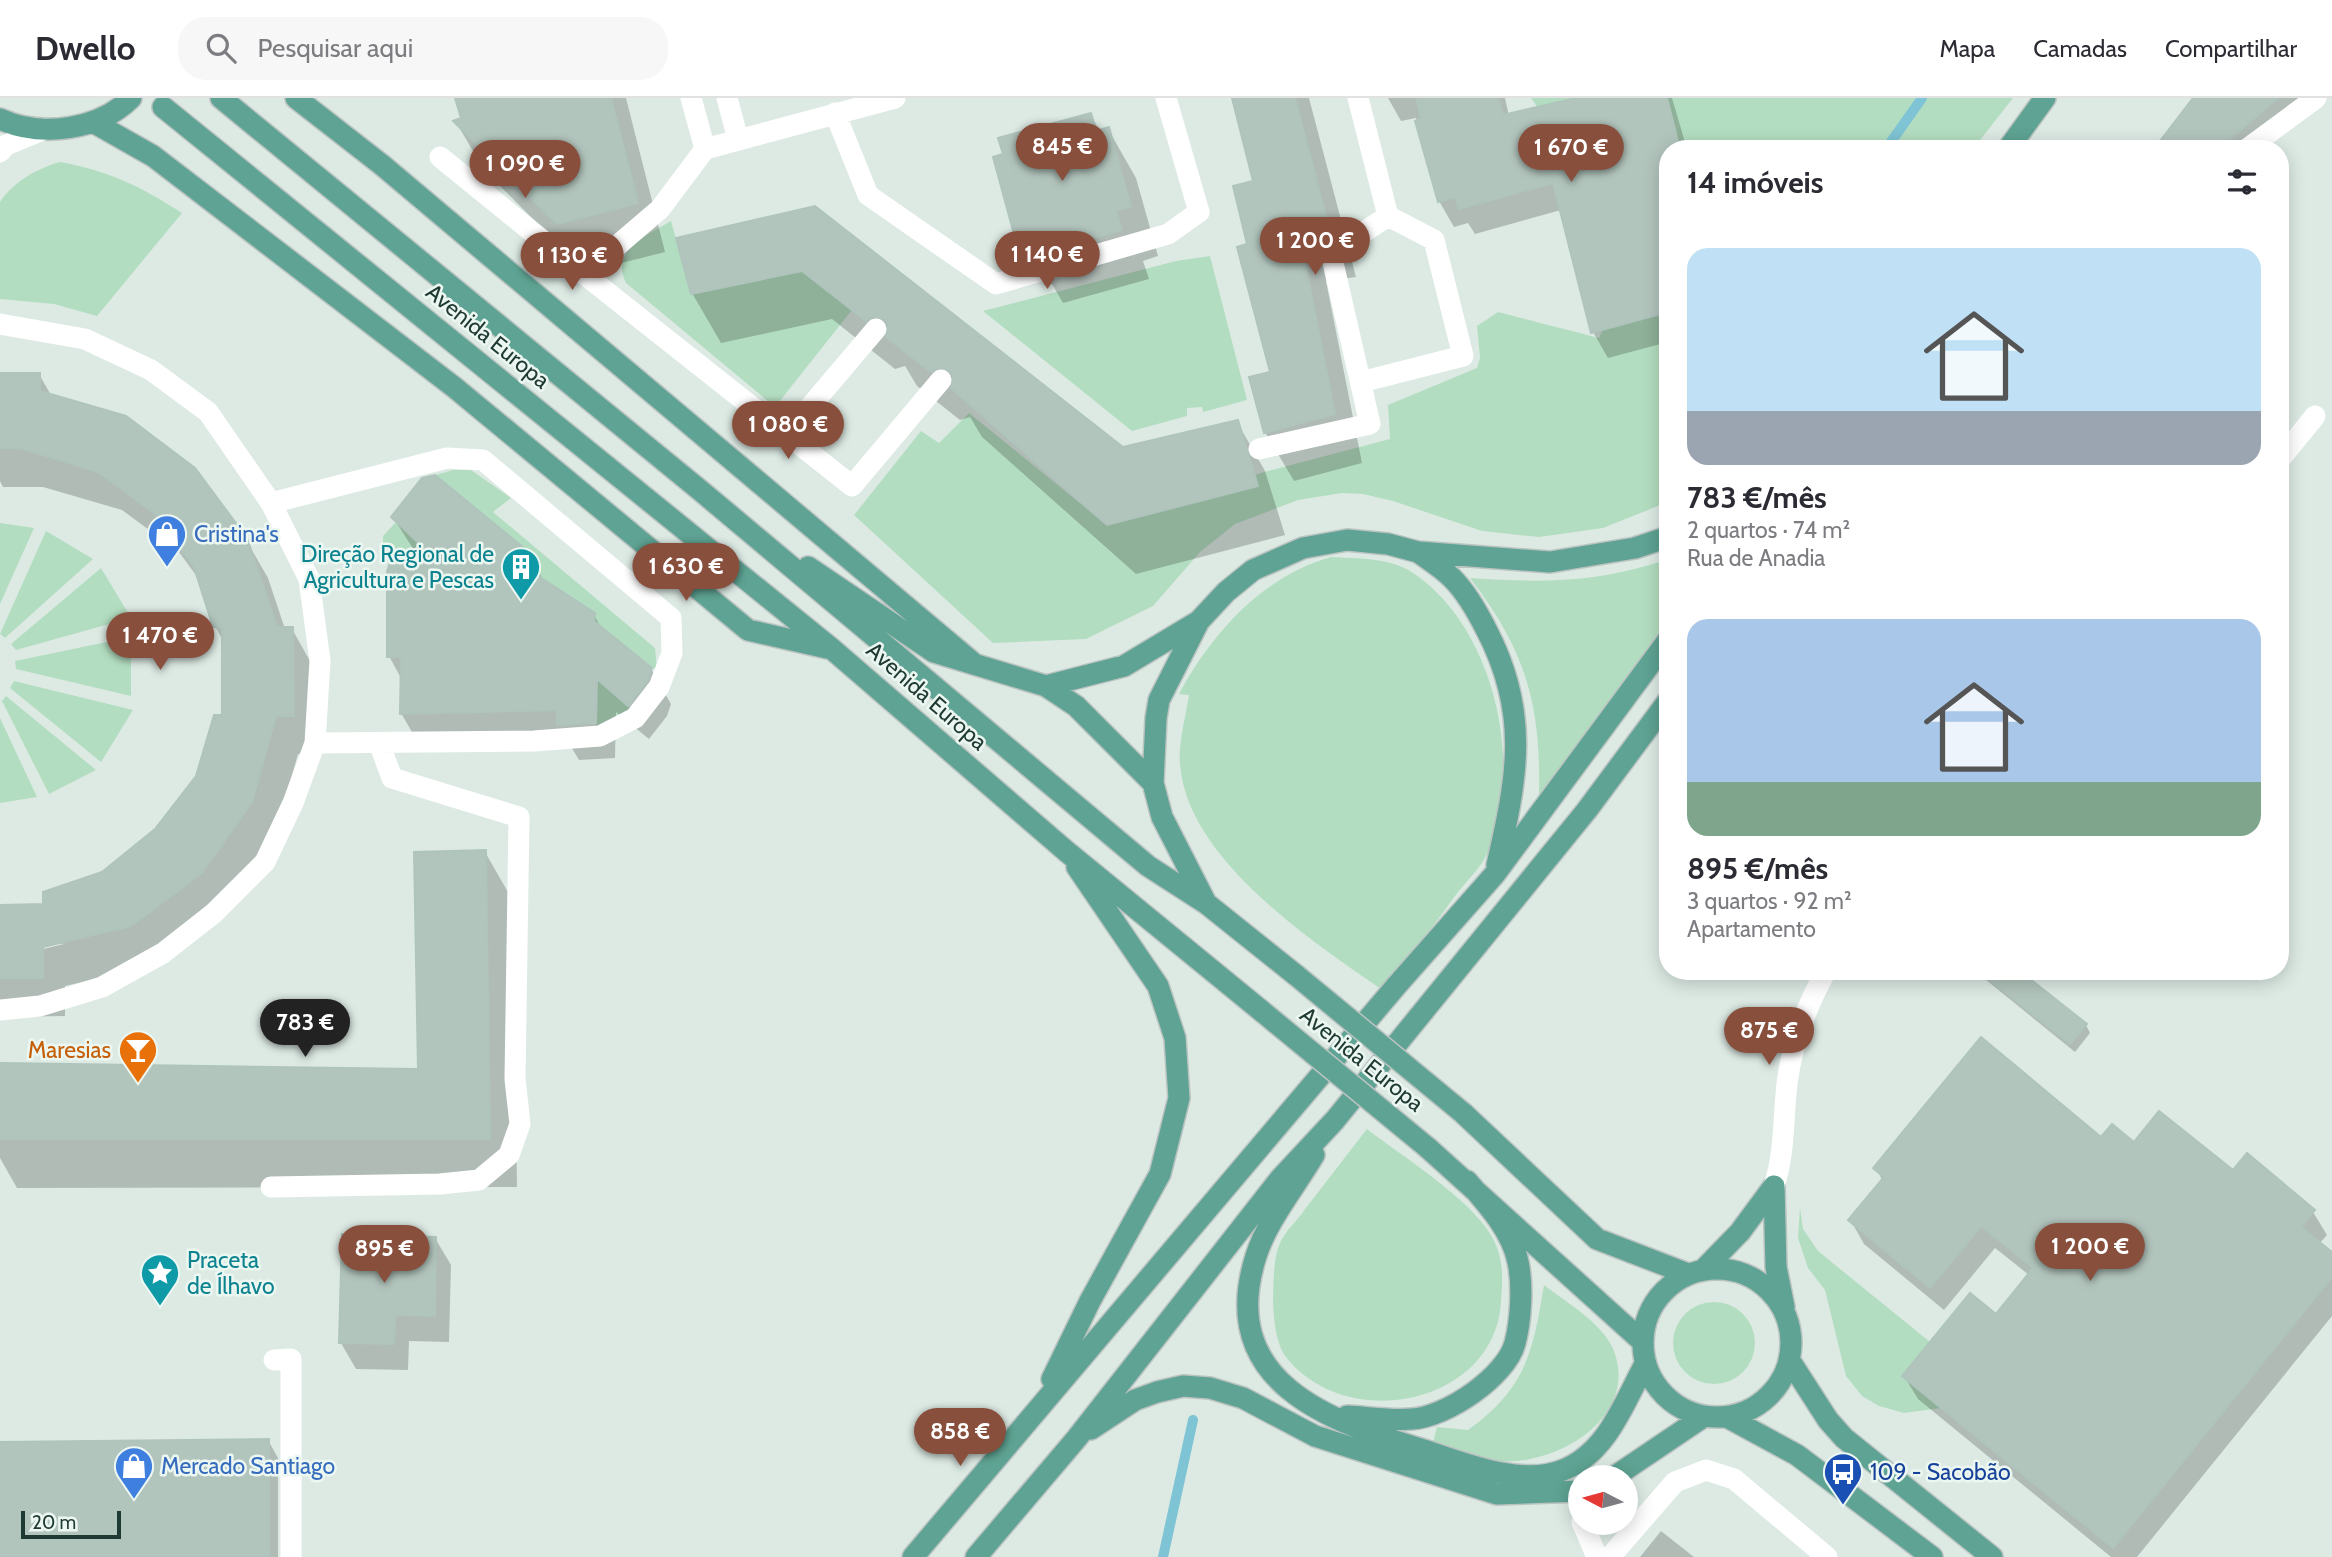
<!DOCTYPE html>
<html lang="pt">
<head>
<meta charset="utf-8">
<style>
	:root { --surface:#fff; --page:#f7f7f7; --text:#2b2b33; --muted:#7c7c81; --line:#e1e1e2; --accent:#894f3d }
	body { margin:0; font-family:Cabin,sans-serif; background:var(--page); color:var(--text); height:100vh; display:flex; flex-direction:column; font-size:26px; white-space:nowrap }
	* { box-sizing:border-box; margin:0 }
	p { font-size:23px; color:var(--muted) }
	.icon { flex:none; width:38px; height:38px; fill:none; stroke:currentColor; stroke-width:2; stroke-linecap:round; stroke-linejoin:round }
	.map { position:relative; flex:1; overflow:hidden }
	.side { position:absolute; left:1659px; top:42px; width:630px; height:840px; display:flex; flex-direction:column; background:var(--surface); border-radius:28px; box-shadow:0 4px 18px #0003 }
	.side>* { flex:none }
	.needle { width:46px; rotate:276deg }
	.tools { position:absolute; left:1568px; top:1367px; display:grid; gap:14px }
	.tools a { display:grid; place-items:center; width:70px; height:70px; border-radius:50%; background:var(--surface); box-shadow:0 4px 18px #0003; font-size:35px }
	.scale { position:absolute; left:21px; bottom:18px; width:100px; box-sizing:border-box; padding-left:7px; border:4px solid #1e3a33; border-top:0; font-size:19px; line-height:24px; white-space:nowrap; color:#1e3a33; -webkit-text-stroke:5px #edf7f2; paint-order:stroke }
	.price { position:absolute; translate:-50% -60px; padding:0 16px; border-radius:24px; background:var(--accent); color:#fff; font-size:23px; line-height:46px; filter:drop-shadow(0 2px 4px #0008) }
	.price::after { content:''; position:absolute; left:50%; top:42px; width:21px; height:16px; margin-left:-10px; background:inherit; clip-path:polygon(0 0,100% 0,50% 100%) }
	.price.selected { background:#222; color:#fff }
	ul { padding:0; list-style:none }
	li { display:grid; align-content:center; gap:14px; height:371px; padding:0 28px }
	li span { display:grid; place-items:center; height:217px; border-radius:21px; color:#555 }
	li>.icon { margin-inline-start:auto }
	span .icon { width:126px; height:126px; fill:#fffc; stroke-width:1 }
	li b { font-size:30px }
	h2 { display:flex; justify-content:space-between; align-items:center; height:84px; padding:0 28px; font-size:30px }
	header { display:flex; align-items:center; gap:42px; box-sizing:border-box; height:98px; padding:0 35px; background:var(--surface); border-bottom:2px solid var(--line) }
	header strong { font-size:33px }
	nav { display:flex; gap:38px; margin-inline-start:auto; font-size:24px }
	.search { width:490px; height:63px; background:var(--page); display:flex; align-items:center; gap:18px; box-sizing:border-box; padding:0 24px; border-radius:28px; color:var(--muted); font-size:26px }
	.map>svg:first-child { display:block }
	.green { fill:#b3ddc0 }
	.shadow { fill:#0003; fill-rule:evenodd }
	.lines { fill:none; stroke-linecap:round; stroke-linejoin:round }
	.stream { stroke:#7fc4d4; stroke-width:10 }
	.building { fill:#b2c5bd; stroke:#afc4bc; stroke-width:2 }
	.major-casing { stroke:#bcc4c2; stroke-width:24 }
	.minor { stroke:#fff; stroke-width:21 }
	.major { stroke:#5ea393; stroke-width:21 }
	.major-bridge-casing { stroke:#bcc4c2; stroke-width:24; stroke-linecap:butt }
	.major-bridge { stroke:#5ea393; stroke-width:21 }
	.labels { text-anchor:middle; dominant-baseline:central; stroke-width:5; stroke-linejoin:round; paint-order:stroke }
	.street-label { font-size:23px; fill:#1e3a33; stroke:#edf7f2 }
	.shop-label { font-size:23px; fill:#366cbe; stroke:#edf7f2; text-anchor:start }
	.culture-label { font-size:23px; fill:#0d838f; stroke:#edf7f2; text-anchor:end }
	.food-label { font-size:23px; fill:#c56008; stroke:#edf7f2; text-anchor:end }
	.transit-label { font-size:23px; fill:#164399; stroke:#edf7f2; text-anchor:start }
</style>
</head>
<body>
<header>
<strong>Dwello</strong>
<div class="search"><svg class="icon" aria-label="search" viewBox="0 0 24 24"><circle cx="10" cy="10" r="6"/><path d="M15 15l6 6"/></svg>Pesquisar aqui</div>
<nav><a>Mapa</a><a>Camadas</a><a>Compartilhar</a></nav>
</header>
<div class="map">
<svg width="2332" height="1459" viewBox="0 0 2332 1459">
	<rect width="100%" height="100%" fill="#ddeae4"/>
	<!-- green -->
	<path class="green" d="M 1531,0 L 1576,0 L 1538,10 Z
		M 1667,0 L 2013,0 L 1973,51 L 1680,51 Z
		M 60,64 C 107,72 142,89 182,115 L 97,218 L 54,206 L 0,201 L 0,104 C 13,84 38,70 60,64 Z
		M 671,123 L 691,196 L 802,173 L 852,212 L 775,309 L 626,185 C 609,152 648,137 671,123 Z
		M 1210,158 L 1247,302 L 1203,314 L 1202,309 L 1187,310 L 1187,318 L 1132,333 L 983,213 L 1176,163 Z
		M 1498,214 L 1599,240 L 1603,231 L 1668,214 L 1668,404 L 1603,430 L 1539,439 L 1482,433 L 1393,403 L 1363,396 L 1342,395 L 1298,402 L 1235,426 L 1200,454 L 1153,508 L 1086,541 L 993,545 L 854,417 L 921,333 L 939,345 L 969,315 L 1107,427 L 1264,374 L 1390,341 L 1388,307 L 1477,270 L 1480,260 L 1477,228 Z
		M 453,372 L 471,372 L 511,400 L 493,414 L 655,550 L 657,573 L 594,523 L 595,515 L 521,467 L 529,455 L 435,377 Z
		M 396,424 L 468,488 L 415,462 L 406,459 L 390,464 L 383,448 L 383,438 Z
		M 0,425 L 34,430 L 0,506 Z
		M 46,433 L 93,461 L 5,540 L 0,536 Z
		M 1331,459 C 1357,461 1387,459 1410,473 C 1494,526 1526,667 1487,756 C 1481,769 1467,783 1458,794 C 1434,827 1409,860 1384,893 C 1312,843 1187,761 1180,666 C 1178,645 1186,618 1189,597 L 1179,596 C 1212,535 1263,478 1331,459 Z
		M 1668,461 L 1668,521 L 1564,668 L 1539,697 C 1541,606 1526,553 1470,480 C 1541,485 1599,485 1668,461 Z
		M 101,470 L 131,520 L 16,552 L 11,546 Z
		M 131,539 L 131,598 L 16,571 L 15,563 Z
		M 597,581 L 631,610 L 596,628 Z
		M 14,583 L 133,612 L 101,664 L 10,590 Z
		M 6,598 L 96,672 L 49,696 L 2,603 Z
		M 0,620 L 37,699 L 0,705 Z
		M 1367,1031 C 1403,1059 1468,1099 1491,1137 C 1504,1160 1503,1179 1501,1204 C 1495,1307 1346,1336 1286,1259 C 1275,1245 1273,1215 1273,1198 C 1274,1181 1273,1161 1280,1145 C 1285,1133 1298,1122 1305,1111 C 1326,1084 1346,1058 1367,1031 Z
		M 1800,1110 L 1803,1131 L 1818,1153 L 1930,1244 L 1941,1310 L 1904,1315 L 1879,1308 L 1862,1298 L 1846,1278 L 1825,1192 L 1808,1170 L 1798,1140 Z
		M 1544,1187 C 1567,1205 1603,1225 1614,1253 C 1640,1323 1549,1373 1489,1362 C 1470,1359 1451,1351 1433,1345 L 1437,1329 L 1468,1332 C 1526,1290 1533,1254 1544,1187 Z
		M1673 1245a41 41 0 1 1 82 0a41 41 0 1 1-82 0Z"/>
	<!-- shadow -->
	<path class="shadow" d="M 457,0 L 626,0 L 665,154 L 586,174 L 484,72 L 456,24 L 463,21 Z
		M 1233,0 L 1309,0 L 1356,179 L 1326,183 L 1362,365 L 1294,383 L 1265,334 L 1272,275 L 1250,148 L 1256,84 Z
		M 1388,0 L 1505,0 L 1509,18 L 1580,0 L 1672,0 L 1687,51 L 1668,51 L 1668,244 L 1608,260 L 1593,234 L 1561,112 L 1475,136 L 1468,125 L 1454,129 L 1439,103 L 1416,20 L 1401,23 Z
		M 2208,0 L 2310,0 L 2247,51 L 2162,51 Z
		M 1091,17 L 1100,34 L 1108,31 L 1136,80 L 1158,158 L 1143,163 L 1149,181 L 1063,205 L 1052,186 L 1045,188 L 1017,139 Z
		M 815,110 L 1123,351 L 1237,324 L 1265,373 L 1285,437 L 1136,476 L 982,339 L 970,319 L 960,322 L 917,288 L 905,268 L 895,271 L 832,221 L 721,245 L 692,195 Z
		M 0,276 L 39,276 L 52,299 L 245,440 L 268,480 L 285,531 L 292,531 L 314,570 L 315,656 L 298,656 L 273,743 L 152,868 L 65,888 L 65,918 L 7,919 L 0,907 L 0,808 L 44,808 L 103,776 L 156,732 L 198,679 L 224,619 L 223,543 L 215,528 L 201,484 L 179,454 L 122,412 L 43,389 L 3,389 L 0,383 ZM 55,845 L 64,846 L 35,853 L 34,850 Z
		M 393,419 L 528,456 L 545,485 L 594,517 L 603,533 L 651,571 L 671,606 L 667,618 L 649,641 L 616,614 L 615,660 L 579,662 L 570,647 L 421,650 L 401,615 L 402,582 L 389,558 L 417,457 Z
		M 485,754 L 513,803 L 517,1089 L 17,1090 L 0,1060 L 0,967 L 419,973 Z
		M 1975,873 L 2018,873 L 2086,927 L 2090,935 L 2075,954 Z
		M 2101,1041 L 2134,1046 L 2233,1075 L 2313,1114 L 2327,1137 L 2319,1146 L 2332,1157 L 2332,1218 L 2137,1459 L 2111,1459 L 1918,1301 L 1904,1278 L 1996,1218 L 2029,1177 L 1995,1150 L 1944,1212 L 1864,1146 L 1851,1123 L 1883,1083 L 1876,1071 Z
		M 435,1140 L 451,1167 L 449,1244 L 409,1243 L 408,1272 L 356,1271 L 341,1245 Z
		M 268,1342 L 278,1360 L 278,1459 L 0,1459 L 0,1346 Z
		M 1661,1433 L 1694,1459 L 1640,1459 Z"/>
	<g class="lines">
		<!-- stream -->
		<path class="stream" d="M 1886,51 L 1922,0
			M 1163,1459 L 1193,1322"/>
	</g>
	<!-- building -->
	<path class="building" d="M 455,0 L 611,0 L 638,105 L 557,126 L 453,23 L 461,20 Z
		M 1232,0 L 1295,0 L 1329,130 L 1299,134 L 1335,316 L 1264,335 L 1249,279 L 1270,274 L 1237,149 L 1247,146 L 1233,88 L 1253,83 Z
		M 1416,0 L 1498,0 L 1503,17 L 1576,0 L 1667,0 L 1680,51 L 1668,51 L 1668,214 L 1591,235 L 1553,85 L 1459,111 L 1455,99 L 1438,104 L 1415,23 L 1421,21 Z
		M 2193,0 L 2278,0 L 2218,51 L 2154,51 Z
		M 1091,15 L 1096,33 L 1109,29 L 1131,109 L 1116,113 L 1122,132 L 1033,157 L 1027,136 L 1015,140 L 993,59 L 1003,56 L 998,40 Z
		M 815,108 L 1123,349 L 1238,322 L 1258,388 L 1107,427 L 951,290 L 953,278 L 949,272 L 937,270 L 931,274 L 886,239 L 888,227 L 884,221 L 872,219 L 866,223 L 802,173 L 691,196 L 676,140 Z
		M 0,275 L 40,275 L 40,293 L 126,318 L 195,370 L 247,440 L 277,529 L 293,529 L 294,618 L 276,618 L 252,704 L 202,775 L 131,828 L 43,849 L 43,880 L 0,880 L 0,807 L 43,806 L 43,794 L 102,774 L 155,731 L 196,678 L 214,617 L 222,617 L 222,530 L 213,529 L 194,469 L 154,415 L 98,374 L 20,350 L 0,350 Z
		M 435,377 L 530,455 L 521,467 L 595,515 L 594,523 L 652,570 L 647,583 L 628,608 L 597,581 L 596,625 L 557,627 L 557,612 L 400,616 L 401,559 L 387,559 L 387,474 L 390,464 L 427,453 L 391,419 L 422,380 Z
		M 486,752 L 490,1041 L 0,1041 L 0,965 L 418,971 L 414,754 Z
		M 1978,873 L 2020,873 L 2087,926 L 2070,946 Z
		M 1981,939 L 2101,1039 L 2112,1026 L 2134,1044 L 2159,1013 L 2233,1072 L 2247,1055 L 2315,1112 L 2301,1129 L 2332,1154 L 2332,1179 L 2113,1450 L 1902,1278 L 1970,1195 L 1996,1216 L 2033,1170 L 1981,1128 L 1930,1190 L 1848,1122 L 1884,1079 L 1873,1070 Z
		M 342,1136 L 436,1139 L 435,1218 L 395,1217 L 394,1246 L 339,1245 Z
		M 269,1341 L 269,1459 L 0,1459 L 0,1344 Z"/>
	<g class="lines">
		<!-- major casing -->
		<g class="major-casing">
			<path id="major" d="M 221,0 L 701,393 L 1148,768 L 1207,806 L 1297,878
				M 296,0 L 382,67 L 972,564
				M 163,9 L 832,551 L 1066,753 L 1264,915
				M 0,21 C 41,40 99,32 131,0
				M 93,24 L 153,58 L 454,289 L 748,532 L 827,550
				M 2008,51 L 2045,0
				M 1418,454 C 1429,462 1442,470 1452,480 C 1466,494 1478,515 1487,533 C 1530,616 1517,680 1497,767
				M 808,469 L 934,554 L 1046,588 L 1076,608 L 1153,685
				M 1046,588 L 1124,568 L 1199,523
				M 1206,805 L 1162,719 L 1153,685 L 1156,620 L 1159,602 L 1199,523 L 1226,494 L 1253,472 L 1303,450 L 1347,442 L 1388,446 L 1418,454 L 1550,464 L 1635,450 L 1668,439
				M 1463,1015 L 1597,1141 L 1688,1176
				M 1428,1050 L 1643,1244
				M 1314,1057 C 1295,1089 1267,1123 1256,1158 C 1216,1284 1328,1323 1424,1352 C 1464,1365 1521,1389 1563,1372 C 1607,1355 1624,1305 1645,1266
				M 1774,1088 L 1776,1169 L 1784,1209
				M1643 1245a74 74 0 1 1 148 0a74 74 0 1 1-148 0Z
				M 1704,1171 L 1740,1134 L 1774,1088
				M 1790,1263 L 1828,1322 L 1844,1340 L 1992,1459
				M 1052,1281 L 1090,1203 L 1160,1076 L 1179,1000 L 1175,940 L 1158,888 L 1077,769
				M 1347,1318 C 1368,1319 1391,1323 1412,1321 C 1446,1319 1506,1279 1515,1245 C 1521,1222 1523,1187 1518,1164 C 1512,1133 1487,1106 1467,1083
				M 1727,1319 L 1797,1357 L 1932,1459
				M 1091,1331 L 1135,1302 L 1157,1294 L 1183,1288 L 1210,1290 L 1243,1300 L 1315,1338 L 1497,1396 L 1580,1393
				M 1614,1379 L 1703,1319
				M 913,1459 L 1397,887 L 1495,776 L 1668,542
				M 976,1459 L 1077,1340 L 1280,1081 L 1335,1022 L 1587,712 L 1668,603"/>
		</g>
		<!-- minor -->
		<path class="minor" d="M 691,0 L 705,51
			M 727,0 L 738,41
			M 1358,0 L 1388,118 L 1434,142 L 1463,258 L 1361,284
			M 835,15 L 868,97 L 996,186 L 1168,136 L 1199,114 L 1166,0
			M 705,51 L 660,111 L 584,176 L 852,388 L 941,282
			M 705,51 L 895,0
			M 2247,51 L 2316,0
			M 0,54 L 6,47 L 45,31
			M 440,59 L 584,176
			M 0,226 L 85,241 L 151,272 L 208,314 L 271,405 L 309,481 L 320,563 L 315,645 L 293,705 L 265,764 L 214,815 L 163,855 L 102,889 L 40,908 L 0,912
			M 787,336 L 876,231
			M 1259,351 L 1370,326 L 1331,156 L 1388,118
			M 2280,361 L 2315,318
			M 271,405 L 447,360 L 483,362 L 671,520 L 672,555 L 659,589 L 635,620 L 600,638 L 534,643 L 315,645
			M 1774,1088 C 1785,1055 1783,1020 1787,986 C 1792,945 1806,909 1826,873
			M 271,1089 L 440,1086 L 479,1082 L 509,1057 L 520,1026 L 515,981 L 519,719 L 392,680 L 379,645
			M 274,1262 L 291,1261 L 291,1459
			M 1582,1424 L 1597,1459
			M 1610,1459 L 1675,1384 L 1706,1372 L 1734,1381 L 1827,1459"/>
		<!-- major -->
		<use href="#major" class="major"/>
		<!-- major-bridge casing -->
		<g class="major-bridge-casing">
			<path id="major-bridge" d="M 1297,878 L 1463,1015
				M 1264,915 L 1428,1050"/>
		</g>
		<!-- major-bridge -->
		<use href="#major-bridge" class="major-bridge"/>
	</g>
	<!-- icons -->
	<defs>
		<g id="shop-pin" transform="scale(2.0125)"><path d="M0 17L-7.5 6A9.5 9.5 0 1 1 7.5 6Z" fill="#3f7fe0" stroke="#edf7f2"/><path d="M-5-2.5h2.3a2.7 3.5 0 0 1 5.4 0H5L5.5 6h-11ZM-1.5-2.5h3a1.5 2.3 0 0 0-3 0Z" fill="#fff"/></g>
		<g id="building-pin" transform="scale(2.0125)"><path d="M0 17L-7.5 6A9.5 9.5 0 1 1 7.5 6Z" fill="#0f9aa8" stroke="#edf7f2"/><path d="M-4-6H4V6H1V3H-1V6H-4ZM-2.5-4.3h1.7v1.8h-1.7ZM.8-4.3h1.7v1.8H.8ZM-2.5-1h1.7V.8h-1.7ZM.8-1h1.7V.8H.8Z" fill="#fff"/></g>
		<g id="bar-pin" transform="scale(2.0125)"><path d="M0 17L-7.5 6A9.5 9.5 0 1 1 7.5 6Z" fill="#e8710a" stroke="#edf7f2"/><path d="M-6-5H6L.8 .8V4.5H3.5V6h-7V4.5H-.8V.8Z" fill="#fff"/></g>
		<g id="sight-pin" transform="scale(2.0125)"><path d="M0 17L-7.5 6A9.5 9.5 0 1 1 7.5 6Z" fill="#0f9aa8" stroke="#edf7f2"/><path d="M0-6L1.8-2.2L6-1.7L2.9 1.2L3.7 5.4L0 3.3L-3.7 5.4L-2.9 1.2L-6-1.7L-1.8-2.2Z" fill="#fff"/></g>
		<g id="bus-pin" transform="scale(2.0125)"><path d="M0 17L-7.5 6A9.5 9.5 0 1 1 7.5 6Z" fill="#1a4fb4" stroke="#edf7f2"/><path d="M-5-6H5V4H4V6H2V4H-2V6H-4V4H-5ZM-3.5-4V0h7V-4ZM-3.5 1.2v1.5H-2V1.2ZM2 1.2v1.5H3.5V1.2Z" fill="#fff"/></g>
	</defs>
	<g fill-rule="evenodd">
		<use href="#shop-pin" x="167" y="436"/>
		<use href="#building-pin" x="521" y="469"/>
		<use href="#bar-pin" x="138" y="952"/>
		<use href="#sight-pin" x="160" y="1175"/>
		<use href="#shop-pin" x="134" y="1368"/>
		<use href="#bus-pin" x="1843" y="1374"/>
	</g>
	<g class="labels">
		<!-- street labels -->
		<g class="street-label">
			<text transform="translate(488 238) rotate(39)">Avenida Europa</text>
			<text transform="translate(927 598) rotate(41)">Avenida Europa</text>
			<text transform="translate(1362 961) rotate(39)">Avenida Europa</text>
		</g>
		<!-- shop labels -->
		<g class="shop-label">
			<text x="194" y="436">Cristina's</text>
			<text x="161" y="1368">Mercado Santiago</text>
		</g>
		<!-- culture labels -->
		<g class="culture-label">
			<text x="494" y="456">Direção Regional de<tspan x="494" dy="26">Agricultura e Pescas</tspan></text>
			<text x="187" y="1162" text-anchor="start">Praceta<tspan x="187" dy="26">de Ílhavo</tspan></text>
		</g>
		<!-- food labels -->
		<g class="food-label">
			<text x="111" y="952">Maresias</text>
		</g>
		<!-- transit labels -->
		<g class="transit-label">
			<text x="1870" y="1374">109 - Sacobão</text>
		</g>
	</g>
</svg>
<div class="tools">
<a><svg class="needle" viewBox="-14 -14 28 28"><path d="M0-13l5 13h-10z" fill="#e53935"/><path d="M0 13l5-13h-10z" fill="#7c7c81"/></svg></a>
</div>
<div class="scale">20 m</div>
<b class="price" style="left:1062px;top:85px">845 €</b>
<b class="price" style="left:1571px;top:86px">1 670 €</b>
<b class="price" style="left:525px;top:102px">1 090 €</b>
<b class="price" style="left:1315px;top:179px">1 200 €</b>
<b class="price" style="left:1047px;top:193px">1 140 €</b>
<b class="price" style="left:572px;top:194px">1 130 €</b>
<b class="price" style="left:788px;top:363px">1 080 €</b>
<b class="price" style="left:686px;top:505px">1 630 €</b>
<b class="price" style="left:160px;top:574px">1 470 €</b>
<b class="price selected" style="left:305px;top:961px">783 €</b>
<b class="price" style="left:1769px;top:969px">875 €</b>
<b class="price" style="left:2090px;top:1185px">1 200 €</b>
<b class="price" style="left:384px;top:1187px">895 €</b>
<b class="price" style="left:960px;top:1370px">858 €</b>
<section class="side">
<h2>14 imóveis<svg class="icon" aria-label="filters" viewBox="0 0 24 24"><path d="M4 7h16M4 17h16"/><circle cx="9" cy="7" r="2"/><circle cx="15" cy="17" r="2"/></svg></h2>
<ul>
<li><span style="background:linear-gradient(#bfe0f5 75%,#9aa5b1 0)"><svg class="icon" aria-label="home" viewBox="0 0 24 24"><path d="M3 11l9-7 9 7M6 9v11h12V9"/></svg></span><div><b>783 €/mês</b><p>2 quartos · 74 m²</p><p>Rua de Anadia</p></div></li>
<li><span style="background:linear-gradient(#a9c7e8 75%,#7fa58c 0)"><svg class="icon" aria-label="home" viewBox="0 0 24 24"><path d="M3 11l9-7 9 7M6 9v11h12V9"/></svg></span><div><b>895 €/mês</b><p>3 quartos · 92 m²</p><p>Apartamento</p></div></li>
</ul>
</section>
</div>
</body>
</html>
